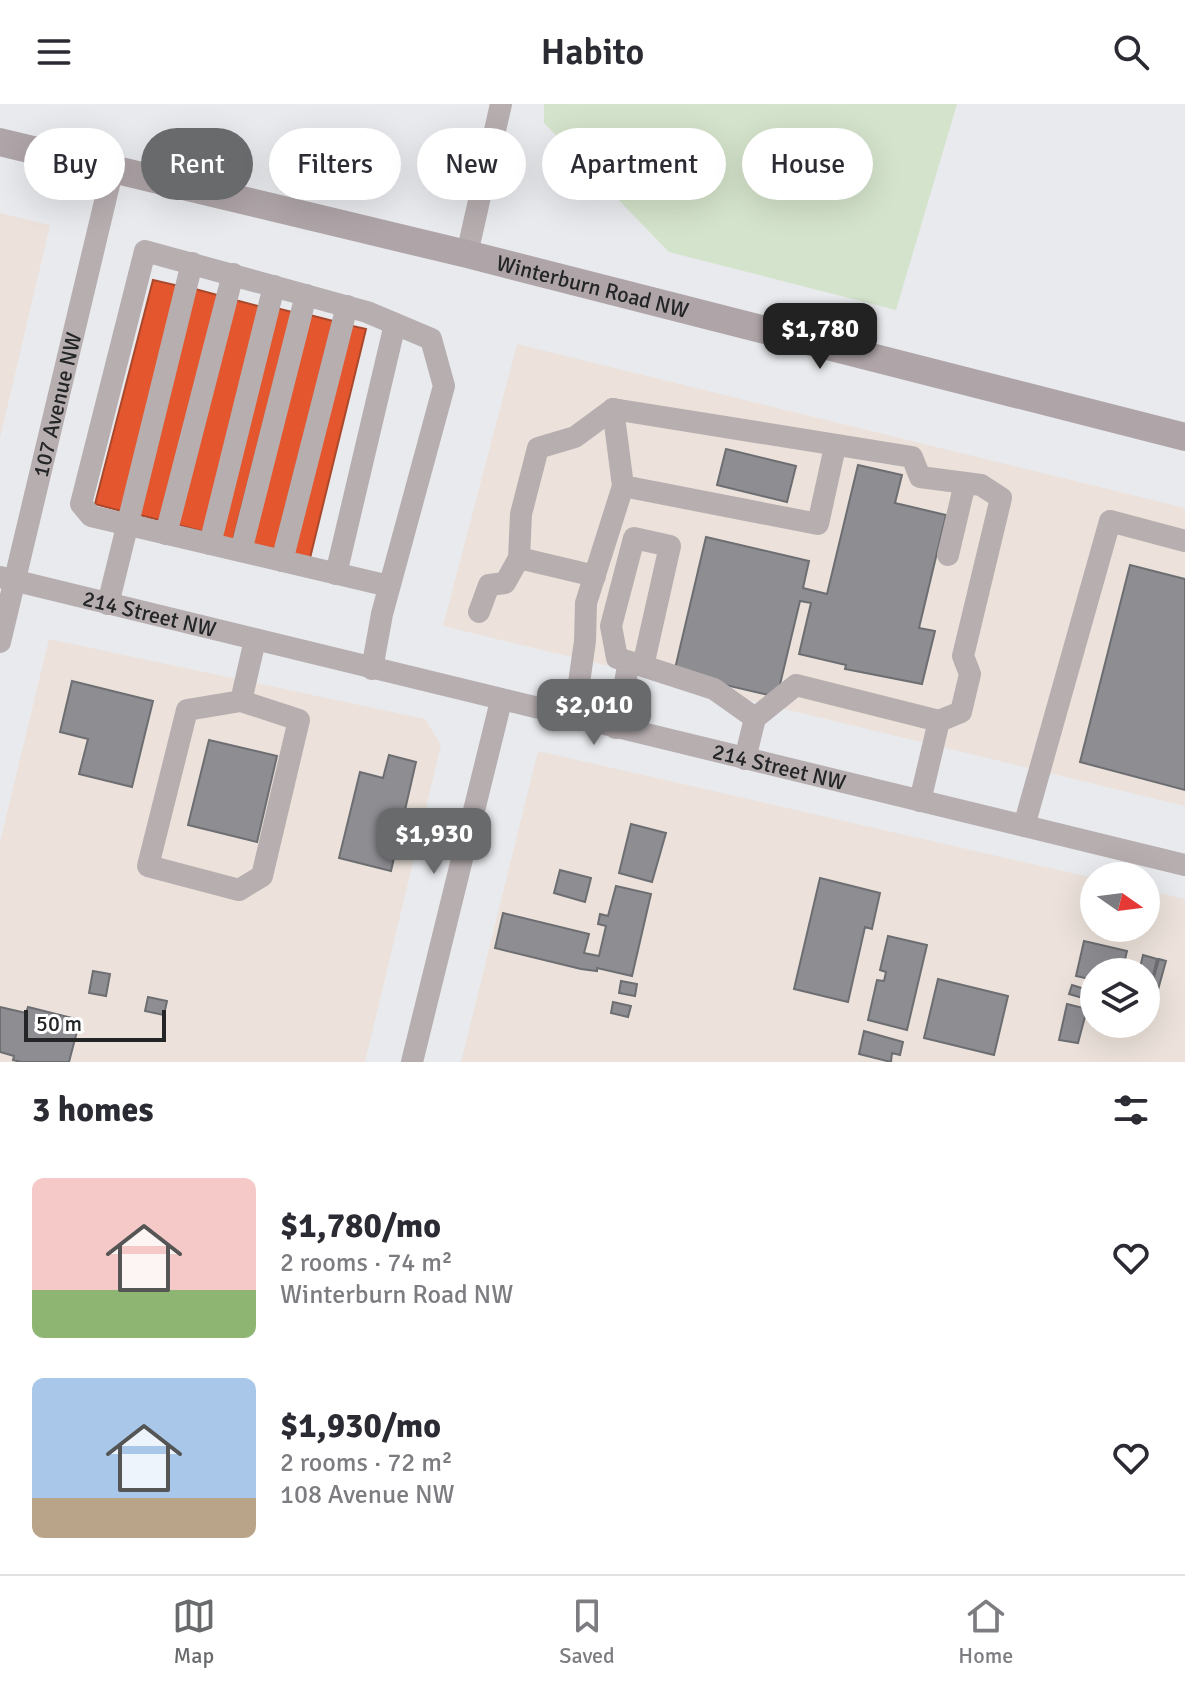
<!DOCTYPE html>
<html lang="en">
<head>
<meta charset="utf-8">
<style>
	:root { --surface:#fff; --page:#f7f7f7; --text:#2b2b33; --muted:#7c7c81; --line:#e1e1e2; --accent:#686a6c }
	body { margin:0; font-family:Signika,sans-serif; background:var(--page); color:var(--text); height:100vh; display:flex; flex-direction:column; font-size:30px; white-space:nowrap }
	* { box-sizing:border-box; margin:0 }
	p { font-size:26px; color:var(--muted) }
	.icon { flex:none; width:44px; height:44px; fill:none; stroke:currentColor; stroke-width:2; stroke-linecap:round; stroke-linejoin:round }
	.map { position:relative; height:958px; overflow:hidden }
	.panel { display:flex; flex-direction:column; background:var(--surface); flex:1 }
	.panel>* { flex:none }
	.banner { position:absolute; left:24px; top:24px; width:1138px; height:72px; display:flex; gap:16px }
	.needle { width:52px; rotate:104deg }
	.buttons { position:absolute; left:1080px; top:758px; display:grid; gap:16px }
	.buttons a { display:grid; place-items:center; width:80px; height:80px; border-radius:50%; background:var(--surface); box-shadow:0 8px 32px #0002; font-size:40px }
	.scale { position:absolute; left:24px; bottom:20px; width:142px; box-sizing:border-box; padding-left:8px; border:4px solid #232527; border-top:0; font-size:22px; line-height:28px; white-space:nowrap; color:#232527; -webkit-text-stroke:6px #fff; paint-order:stroke }
	.price { position:absolute; translate:-50% -68px; padding:0 18px; border-radius:16px; background:var(--accent); color:#fff; font-size:26px; line-height:52px; filter:drop-shadow(0 2px 4px #0008) }
	.price::after { content:''; position:absolute; left:50%; top:48px; width:24px; height:18px; margin-left:-12px; background:inherit; clip-path:polygon(0 0,100% 0,50% 100%) }
	.price.active { background:#222; color:#fff }
	ul { padding:0; list-style:none }
	li { display:flex; align-items:center; gap:24px; height:200px; padding:0 32px }
	li span { display:grid; place-items:center; flex:none; width:224px; height:160px; border-radius:12px; color:#555 }
	li>.icon { margin-inline-start:auto }
	span .icon { width:96px; height:96px; fill:#fffc; stroke-width:1 }
	li b { font-size:34px }
	h2 { display:flex; justify-content:space-between; align-items:center; height:96px; padding:0 32px; font-size:34px }
	.chip { padding:0 28px; border-radius:36px; background:var(--surface); box-shadow:0 8px 32px #0002; font-size:28px; line-height:72px }
	.chip.active { background:var(--accent); color:#fff }
	header { display:flex; justify-content:space-between; align-items:center; height:104px; padding:0 32px; background:var(--surface); font-size:36px; font-weight:600 }
	.tab-bar { display:flex; justify-content:space-around; align-items:center; height:112px; border-top:2px solid var(--line); background:var(--surface); font-size:22px; color:var(--muted) }
	.tab-bar a { display:grid; justify-items:center; gap:4px }
	.tab-bar .active { color:var(--accent) }
	.map>svg:first-child { display:block }
	.industrial { fill:#ece2db; fill-rule:evenodd }
	.green { fill:#d4e3cb }
	.shops { fill:#e4572e; stroke:#aa482c; stroke-width:2 }
	.industry { fill:#8d8d92; stroke:#6d6e72; stroke-width:2 }
	.lines { fill:none; stroke-linecap:round; stroke-linejoin:round }
	.minor { stroke:#b7aeb0; stroke-width:22 }
	.major { stroke:#afa5a8; stroke-width:28 }
	.labels { text-anchor:middle; dominant-baseline:central; stroke-width:8; stroke-linejoin:round; paint-order:stroke }
	.street-label { font-size:22px; fill:#232527; stroke:#fff }
</style>
</head>
<body>
<header><svg class="icon" aria-label="menu" viewBox="0 0 24 24"><path d="M4 6h16M4 12h16M4 18h16"/></svg>Habito<svg class="icon" aria-label="search" viewBox="0 0 24 24"><circle cx="10" cy="10" r="6"/><path d="M15 15l6 6"/></svg></header>
<div class="map">
<svg width="1185" height="958" viewBox="0 0 1185 958">
	<rect width="100%" height="100%" fill="#e8eaed"/>
	<!-- industrial -->
	<path class="industrial" d="M 0,109 L 50,121 L 0,334 Z
		M 517,240 L 1185,404 L 1185,702 L 443,522 Z
		M 49,535 L 425,615 L 441,641 L 365,958 L 0,958 L 0,738 Z
		M 538,647 L 1094,774 L 1094,824 L 1146,824 L 1146,786 L 1185,795 L 1185,958 L 461,958 ZM 1094,868 L 1146,868 L 1146,920 L 1094,920 Z"/>
	<!-- green -->
	<path class="green" d="M 544,0 L 957,0 L 896,206 L 669,148 L 544,19 Z"/>
	<!-- shops -->
	<path class="shops" d="M 153,176 L 179,182 L 121,407 L 95,400 Z
		M 195,185 L 221,192 L 163,417 L 136,410 Z
		M 235,196 L 262,203 L 205,428 L 178,421 Z
		M 276,204 L 292,208 L 233,436 L 217,432 Z
		M 306,210 L 333,217 L 275,445 L 248,439 Z
		M 348,221 L 366,225 L 310,454 L 292,450 Z"/>
	<!-- industry -->
	<path class="industry" d="M 726,345 L 796,362 L 787,398 L 717,381 Z
		M 858,361 L 902,371 L 895,399 L 946,411 L 919,524 L 935,527 L 922,580 L 845,565 L 846,561 L 799,550 L 811,499 L 800,497 L 777,593 L 674,569 L 706,433 L 809,457 L 803,484 L 827,490 Z
		M 1130,461 L 1185,475 L 1185,686 L 1080,658 Z
		M 72,577 L 153,597 L 132,683 L 79,670 L 88,635 L 60,628 Z
		M 209,636 L 277,652 L 257,738 L 188,721 Z
		M 389,651 L 416,658 L 391,767 L 339,754 L 360,668 L 383,674 Z
		M 631,720 L 666,729 L 652,778 L 619,769 Z
		M 560,766 L 591,774 L 585,798 L 554,789 Z
		M 820,774 L 880,789 L 872,825 L 865,823 L 848,898 L 794,885 Z
		M 616,782 L 651,790 L 632,872 L 597,864 L 597,867 L 581,865 L 495,844 L 503,809 L 589,830 L 584,849 L 599,852 L 606,822 L 598,820 L 600,810 L 608,812 Z
		M 888,832 L 927,841 L 907,926 L 868,916 L 877,876 L 884,877 L 886,868 L 880,866 Z
		M 1084,837 L 1127,847 L 1122,868 L 1094,868 L 1094,876 L 1076,872 Z
		M 1143,851 L 1157,855 L 1149,888 L 1146,868 L 1139,868 Z
		M 1159,855 L 1166,857 L 1156,893 L 1149,891 Z
		M 93,867 L 110,870 L 106,892 L 89,889 Z
		M 938,875 L 1008,892 L 994,951 L 924,934 Z
		M 621,877 L 637,880 L 635,892 L 619,889 Z
		M 1072,881 L 1088,886 L 1086,895 L 1069,890 Z
		M 148,893 L 167,897 L 164,911 L 145,907 Z
		M 613,898 L 631,902 L 628,913 L 611,909 Z
		M 1067,900 L 1087,905 L 1078,939 L 1059,936 Z
		M 0,903 L 26,909 L 28,903 L 80,916 L 69,958 L 21,958 L 13,956 L 14,952 L 0,948 Z
		M 864,927 L 903,938 L 900,951 L 892,949 L 891,958 L 859,950 Z"/>
	<g class="lines">
		<!-- minor -->
		<g class="minor">
			<path d="M 467,150 L 501,0"/>
			<path d="M 613,305 L 623,382 L 818,420 L 835,343"/>
			<path d="M 166,430 L 233,170"/>
			<path d="M 210,440 L 274,182"/>
			<path d="M 241,447 L 306,191"/>
			<path d="M 948,451 L 965,379"/>
			<path d="M 519,454 L 595,472"/>
			<path d="M 282,457 L 347,202"/>
			<path d="M 336,470 L 395,220"/>
			<path id="s1" d="M 0,473 L 1185,761"/>
			<path d="M 108,500 L 192,159"/>
			<path d="M 479,508 L 489,481 L 505,479 L 519,454 L 521,410 L 538,344 L 575,333 L 613,305 L 912,353 L 920,373 L 981,381 L 1001,394 L 963,552 L 970,570 L 961,608 L 939,617"/>
			<path id="s2" d="M 0,538 L 113,64"/>
			<path d="M 643,562 L 617,554 L 611,522 L 634,434 L 670,442 L 643,562 L 714,585 L 755,614 L 796,581 L 939,617 L 920,697"/>
			<path d="M 372,565 L 382,510 L 444,282 L 431,235 L 367,208 L 145,147 L 81,400 L 91,412 L 389,482"/>
			<path d="M 241,597 L 187,606 L 148,762 L 239,786 L 262,772 L 299,616 L 241,597 L 255,536"/>
			<path d="M 574,614 L 585,537 L 586,499 L 623,382"/>
			<path d="M 616,624 L 629,558"/>
			<path d="M 745,655 L 755,614"/>
			<path d="M 1024,722 L 1110,417 L 1185,437"/>
			<path d="M 412,958 L 501,597"/>
		</g>
		<!-- major -->
		<path class="major" id="s3" d="M 0,38 L 467,150 L 1185,333"/>
	</g>
	<g class="labels">
		<!-- street labels -->
		<g class="street-label">
			<text stroke="none"><textPath href="#s3" startOffset="610">Winterburn Road NW</textPath></text>
			<text stroke="none"><textPath href="#s2" startOffset="244">107 Avenue NW</textPath></text>
			<text stroke="none"><textPath href="#s1" startOffset="154">214 Street NW</textPath></text>
			<text stroke="none"><textPath href="#s1" startOffset="802">214 Street NW</textPath></text>
		</g>
	</g>
</svg>
<div class="buttons">
<a><svg class="needle" viewBox="-14 -14 28 28"><path d="M0-13l5 13h-10z" fill="#e53935"/><path d="M0 13l5-13h-10z" fill="#7c7c81"/></svg></a>
<a><svg class="icon" aria-label="layers" viewBox="0 0 24 24"><path d="M12 4l9 5-9 5-9-5zM3 14l9 5 9-5"/></svg></a>
</div>
<div class="scale">50 m</div>
<b class="price active" style="left:820px;top:267px">$1,780</b>
<b class="price" style="left:594px;top:643px">$2,010</b>
<b class="price" style="left:434px;top:772px">$1,930</b>
<div class="banner">
<a class="chip">Buy</a>
<a class="chip active">Rent</a>
<a class="chip">Filters</a>
<a class="chip">New</a>
<a class="chip">Apartment</a>
<a class="chip">House</a>
</div>
</div>
<section class="panel">
<h2>3 homes<svg class="icon" aria-label="filters" viewBox="0 0 24 24"><path d="M4 7h16M4 17h16"/><circle cx="9" cy="7" r="2"/><circle cx="15" cy="17" r="2"/></svg></h2>
<ul>
<li><span style="background:linear-gradient(#f6c9c9 70%,#8fb573 0)"><svg class="icon" aria-label="home" viewBox="0 0 24 24"><path d="M3 11l9-7 9 7M6 9v11h12V9"/></svg></span><div><b>$1,780/mo</b><p>2 rooms · 74 m²</p><p>Winterburn Road NW</p></div><svg class="icon" aria-label="heart" viewBox="0 0 24 24"><path d="M12 20l-8-8c-3-5 5-10 8-4 3-6 11-1 8 4z"/></svg></li>
<li><span style="background:linear-gradient(#a9c7e8 75%,#b9a48a 0)"><svg class="icon" aria-label="home" viewBox="0 0 24 24"><path d="M3 11l9-7 9 7M6 9v11h12V9"/></svg></span><div><b>$1,930/mo</b><p>2 rooms · 72 m²</p><p>108 Avenue NW</p></div><svg class="icon" aria-label="heart" viewBox="0 0 24 24"><path d="M12 20l-8-8c-3-5 5-10 8-4 3-6 11-1 8 4z"/></svg></li>
</ul>
</section>
<nav class="tab-bar">
<a class="active"><svg class="icon" aria-label="map" viewBox="0 0 24 24"><path d="M3 6l6-2 6 2 6-2v14l-6 2-6-2-6 2zM9 4v14M15 6v14"/></svg>Map</a>
<a><svg class="icon" aria-label="saved" viewBox="0 0 24 24"><path d="M7 4h10v16l-5-4-5 4z"/></svg>Saved</a>
<a><svg class="icon" aria-label="home" viewBox="0 0 24 24"><path d="M3 11l9-7 9 7M6 9v11h12V9"/></svg>Home</a>
</nav>
</body>
</html>
